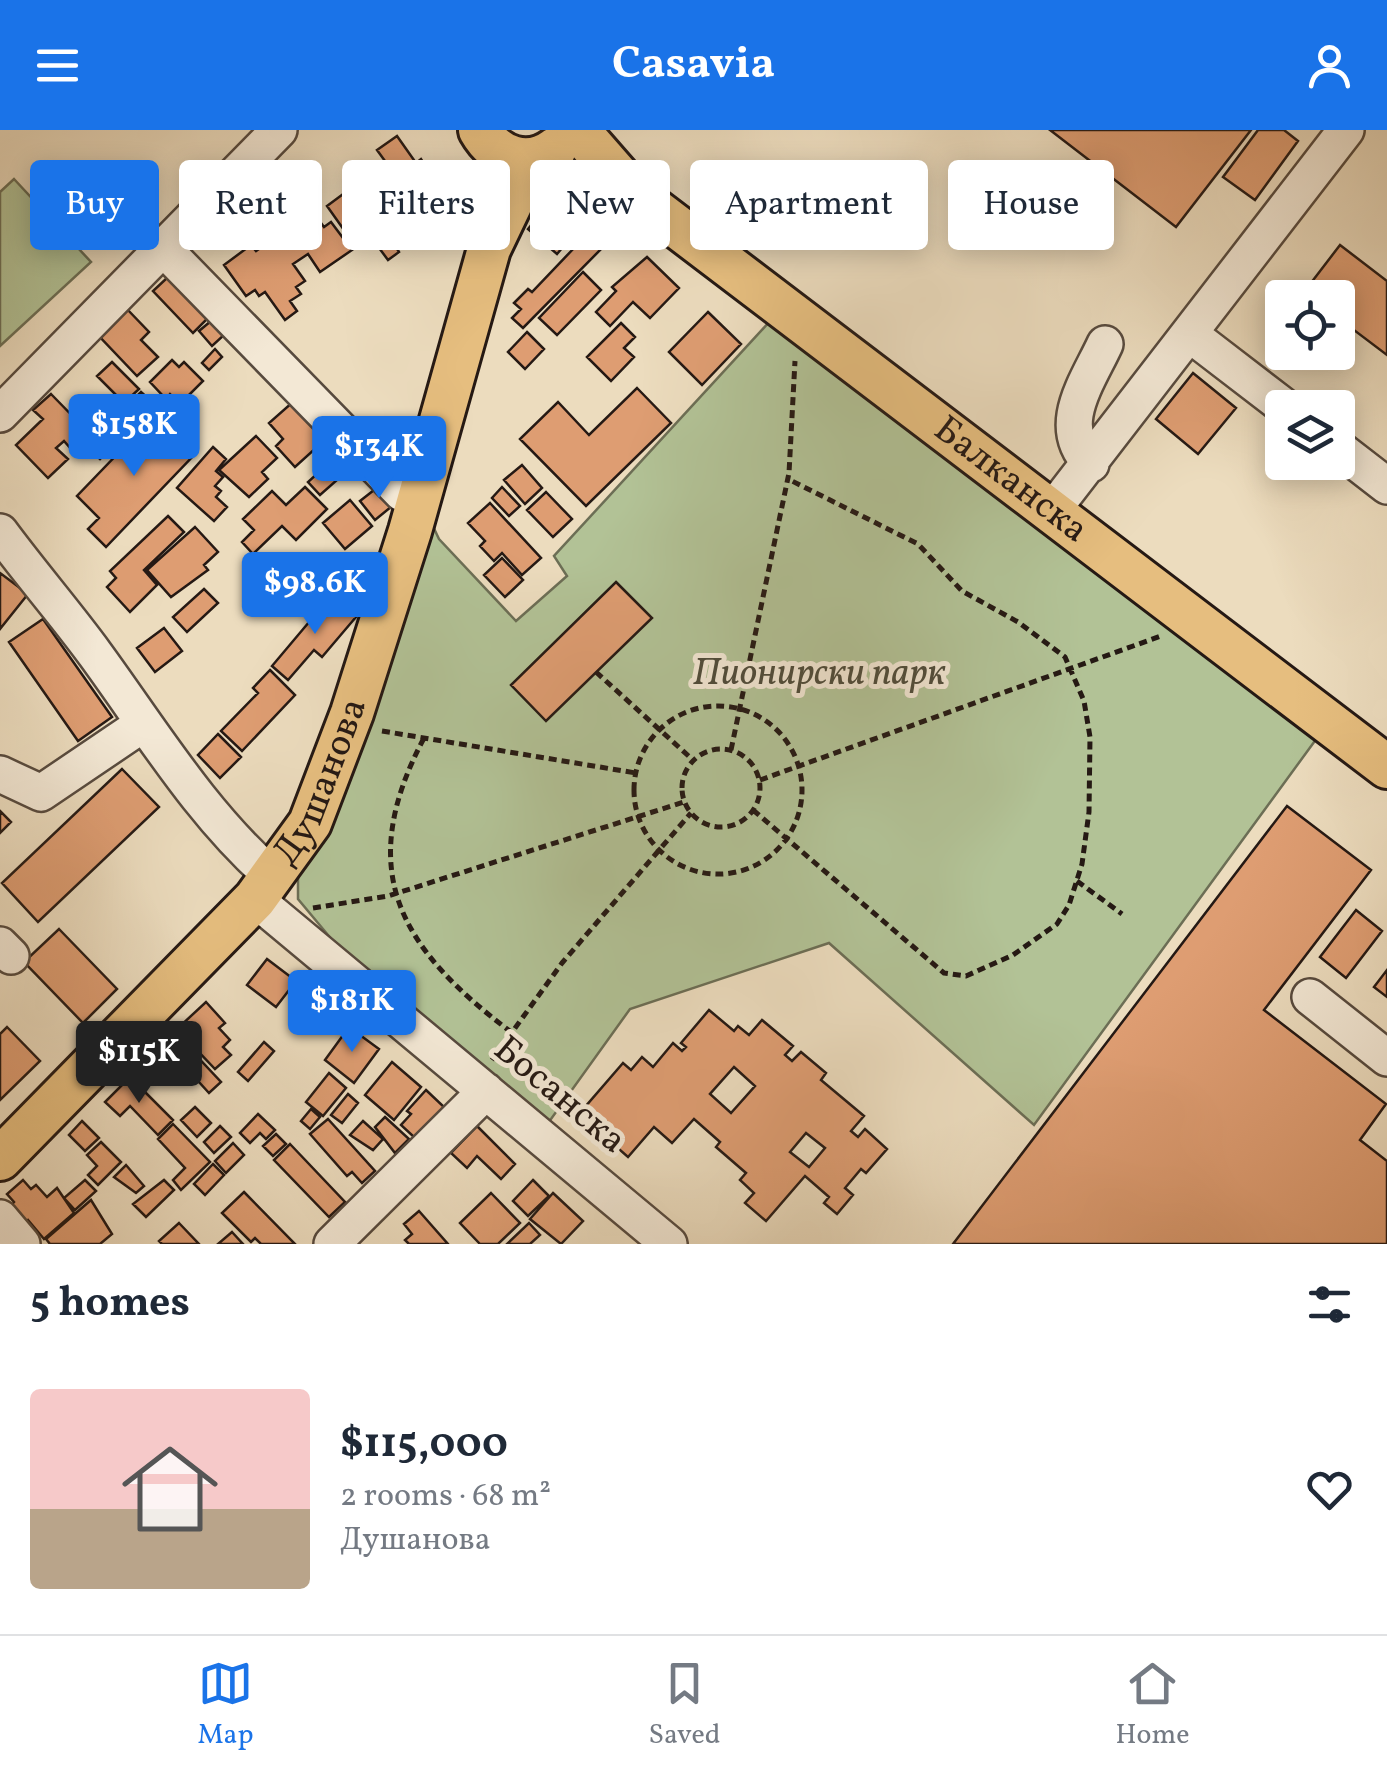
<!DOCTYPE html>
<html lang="en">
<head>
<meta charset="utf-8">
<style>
	:root { --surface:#fff; --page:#f6f6f7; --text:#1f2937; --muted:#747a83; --line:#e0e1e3; --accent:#1a73e8 }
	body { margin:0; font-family:Vollkorn,serif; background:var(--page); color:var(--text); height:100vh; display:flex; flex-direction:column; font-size:38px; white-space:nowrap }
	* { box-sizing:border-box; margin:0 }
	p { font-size:32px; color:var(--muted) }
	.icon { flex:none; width:55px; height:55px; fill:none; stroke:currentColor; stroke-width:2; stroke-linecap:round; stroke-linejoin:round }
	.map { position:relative; height:1114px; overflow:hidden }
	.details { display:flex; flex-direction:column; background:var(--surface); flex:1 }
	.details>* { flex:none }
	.hud { position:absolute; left:30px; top:30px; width:1328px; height:90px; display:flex; gap:20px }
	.buttons { position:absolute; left:1265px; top:150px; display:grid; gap:20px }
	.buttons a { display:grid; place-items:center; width:90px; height:90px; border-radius:10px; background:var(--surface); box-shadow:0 5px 25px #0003; font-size:50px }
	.price { position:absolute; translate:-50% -85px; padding:0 22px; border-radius:10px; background:var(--accent); color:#fff; font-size:32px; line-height:65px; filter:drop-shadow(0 2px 5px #0008) }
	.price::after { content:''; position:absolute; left:50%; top:60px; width:30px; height:22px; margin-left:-15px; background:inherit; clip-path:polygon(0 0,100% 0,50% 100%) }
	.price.on { background:#222; color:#fff }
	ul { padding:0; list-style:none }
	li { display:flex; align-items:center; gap:30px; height:250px; padding:0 30px }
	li+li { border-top:2px solid var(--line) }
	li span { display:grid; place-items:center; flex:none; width:280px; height:200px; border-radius:10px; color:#555 }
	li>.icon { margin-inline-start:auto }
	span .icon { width:120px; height:120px; fill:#fffc; stroke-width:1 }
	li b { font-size:42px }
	h2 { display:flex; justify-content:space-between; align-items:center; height:120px; padding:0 30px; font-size:42px }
	.pill { padding:0 35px; border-radius:10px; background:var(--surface); box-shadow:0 5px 25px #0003; font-size:35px; line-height:90px }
	.pill.on { background:var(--accent); color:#fff }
	header { display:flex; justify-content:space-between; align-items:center; height:130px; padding:0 30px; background:var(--accent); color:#fff; font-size:45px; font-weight:700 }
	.dock { display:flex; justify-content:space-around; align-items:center; height:140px; border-top:2px solid var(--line); background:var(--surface); font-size:28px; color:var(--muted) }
	.dock a { display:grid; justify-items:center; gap:5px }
	.dock .on { color:var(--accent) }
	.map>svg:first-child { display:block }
	.green { fill:#b2c296; stroke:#6c6e55; stroke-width:2.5 }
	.building { fill:#de9d72; stroke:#251914; stroke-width:2.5; fill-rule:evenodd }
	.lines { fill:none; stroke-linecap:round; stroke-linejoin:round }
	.minor-casing { stroke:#574a3e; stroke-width:40 }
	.major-casing { stroke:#251914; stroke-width:48 }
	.path { stroke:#251914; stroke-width:5; stroke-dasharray:8 5; stroke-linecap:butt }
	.minor { stroke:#f3e8d5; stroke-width:35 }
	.major { stroke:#e6be7f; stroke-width:42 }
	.labels { text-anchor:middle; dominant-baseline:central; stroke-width:10; stroke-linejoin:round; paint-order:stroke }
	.street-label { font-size:38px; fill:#251914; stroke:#f3e8d5 }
	.park-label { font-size:38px; font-style:italic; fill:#4f4c3b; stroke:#f3e8d5 }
</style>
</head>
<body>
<header><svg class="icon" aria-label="menu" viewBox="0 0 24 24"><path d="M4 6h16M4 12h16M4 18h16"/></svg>Casavia<svg class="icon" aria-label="person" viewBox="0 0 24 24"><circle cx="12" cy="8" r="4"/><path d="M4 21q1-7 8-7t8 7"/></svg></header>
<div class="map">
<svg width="1387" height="1114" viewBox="0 0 1387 1114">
	<rect width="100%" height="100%" fill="#ecdcbe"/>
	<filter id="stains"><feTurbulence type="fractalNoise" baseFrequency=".002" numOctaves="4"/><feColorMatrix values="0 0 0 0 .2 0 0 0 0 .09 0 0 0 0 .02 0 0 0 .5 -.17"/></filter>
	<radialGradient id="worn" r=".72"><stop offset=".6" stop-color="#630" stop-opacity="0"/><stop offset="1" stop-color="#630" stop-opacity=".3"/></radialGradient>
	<!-- green -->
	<path class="green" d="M 14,49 L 91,132 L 0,216 L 0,62 Z
		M 783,177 L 1328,593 L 1034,995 L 829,813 L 630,879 L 541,1003 L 338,817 L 298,769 L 298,737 L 420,369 L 439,409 L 516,491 L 567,446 L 554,426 Z"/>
	<!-- building -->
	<path class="building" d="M 1050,0 L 1251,0 L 1176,97 Z
		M 1258,0 L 1284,0 L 1298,11 L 1255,70 L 1223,47 Z
		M 397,6 L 416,33 L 421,29 L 427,38 L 434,32 L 454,61 L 424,83 L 411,65 L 396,76 L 407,91 L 398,98 L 403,105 L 393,112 L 399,122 L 388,130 L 368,103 L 362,107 L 358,101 L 349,107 L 327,76 L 354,56 L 359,62 L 379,48 L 374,40 L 385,31 L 377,20 Z
		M 293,66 L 313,92 L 318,89 L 324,97 L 331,92 L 352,120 L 320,142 L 308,124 L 293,134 L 305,151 L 296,157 L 301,164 L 290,171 L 297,181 L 285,190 L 265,162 L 259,166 L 255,160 L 246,166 L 224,135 L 251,115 L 256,121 L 276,107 L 270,99 L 282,91 L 274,79 Z
		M 562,72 L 585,91 L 557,124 L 528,99 L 545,78 Z
		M 589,93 L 608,112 L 523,198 L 512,188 L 521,179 L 514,173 L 528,159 L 532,162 L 575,117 L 570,111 Z
		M 1340,115 L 1387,151 L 1387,225 L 1338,188 L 1338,168 L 1311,168 L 1304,162 Z
		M 647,127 L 679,158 L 650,188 L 633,172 L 610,196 L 596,182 L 616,161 L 612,157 Z
		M 583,142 L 601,160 L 557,205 L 539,188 Z
		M 168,147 L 208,188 L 193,203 L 153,161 Z
		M 126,178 L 149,202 L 141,210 L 158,227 L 137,246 L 98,205 Z
		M 708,182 L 741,214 L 702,255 L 669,222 Z
		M 211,191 L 224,205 L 212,216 L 199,201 Z
		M 621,193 L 635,207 L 624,218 L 634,227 L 611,251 L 587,227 Z
		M 527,202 L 544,219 L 525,239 L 508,222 Z
		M 215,219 L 222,227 L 209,240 L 202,233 Z
		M 172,230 L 179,237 L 184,232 L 203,251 L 180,274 L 170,264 L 166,269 L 150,252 Z
		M 112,232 L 139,259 L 124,273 L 97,246 Z
		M 1193,243 L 1236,278 L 1198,324 L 1156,289 Z
		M 637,258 L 671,293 L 586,376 L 520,309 L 558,272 L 589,305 Z
		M 141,262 L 150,270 L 111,311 L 92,292 L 110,273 L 120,283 Z
		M 51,264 L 88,302 L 71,319 L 64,311 L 56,318 L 68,329 L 48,348 L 16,315 L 43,289 L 33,280 Z
		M 294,271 L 327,308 L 295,337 L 276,316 L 283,309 L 269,293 Z
		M 155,285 L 195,324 L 106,417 L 88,399 L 99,388 L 77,366 Z
		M 256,306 L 277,328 L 262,342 L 268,349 L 249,367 L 219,340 Z
		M 96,307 L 109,320 L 100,329 L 86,316 Z
		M 213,317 L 226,329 L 216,341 L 223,347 L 215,356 L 221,361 L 216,367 L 227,377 L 214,391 L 177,358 Z
		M 342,321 L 354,335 L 320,365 L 308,352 Z
		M 522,335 L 542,358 L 525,374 L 504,350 Z
		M 383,353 L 397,372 L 375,390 L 360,371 Z
		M 305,357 L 327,379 L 296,410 L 282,396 L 253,424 L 242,412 L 254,400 L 243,389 L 272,361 L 286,375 Z
		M 502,357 L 520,376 L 509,386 L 492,368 Z
		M 546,362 L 572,389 L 553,407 L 527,380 Z
		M 350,370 L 372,396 L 345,419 L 323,393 Z
		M 490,373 L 541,428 L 522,445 L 502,423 L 494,431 L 480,416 L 485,411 L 468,393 Z
		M 168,386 L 184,402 L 144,440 L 157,455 L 130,482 L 107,457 L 116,448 L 110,441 Z
		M 195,397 L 218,422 L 204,435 L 208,440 L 171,467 L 147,440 Z
		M 502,428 L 523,450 L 505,467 L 484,445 Z
		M 0,443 L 28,464 L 0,499 Z
		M 616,452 L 652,488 L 546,591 L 511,555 Z
		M 204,459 L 218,473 L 187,502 L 173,487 Z
		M 331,466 L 356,487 L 322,527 L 314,520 L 288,550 L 272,536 Z
		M 43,489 L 112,587 L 78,611 L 9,512 Z
		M 164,498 L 182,521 L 155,542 L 137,518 Z
		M 270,540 L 295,565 L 242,621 L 221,601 L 258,563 L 253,558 Z
		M 218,604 L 241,627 L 220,648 L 198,625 Z
		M 122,639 L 159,677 L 38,792 L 2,753 Z
		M 1287,676 L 1371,740 L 1264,880 L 1386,974 L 1360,1010 L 1387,1031 L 1387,1114 L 953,1114 Z
		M 0,681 L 11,692 L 0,703 Z
		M 1356,780 L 1382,801 L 1346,848 L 1320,827 Z
		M 59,799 L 117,859 L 83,893 L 24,832 Z
		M 267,829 L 296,851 L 276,877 L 247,855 Z
		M 1387,840 L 1387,867 L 1374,857 Z
		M 206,872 L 225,893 L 219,898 L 230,910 L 223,917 L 231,925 L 215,939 L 177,899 Z
		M 709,880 L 734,901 L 738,896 L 749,905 L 762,890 L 793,916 L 785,925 L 792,931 L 801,922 L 826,943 L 821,950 L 864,986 L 851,1001 L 858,1007 L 865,999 L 887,1019 L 866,1043 L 861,1039 L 845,1058 L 853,1065 L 837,1084 L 824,1073 L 829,1067 L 805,1046 L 766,1091 L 745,1073 L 754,1063 L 740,1050 L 746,1043 L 716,1017 L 720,1012 L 694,989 L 672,1013 L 654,997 L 628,1027 L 579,984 L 623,933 L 631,940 L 642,927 L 653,937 L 673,913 L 682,921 L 686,917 L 681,913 ZM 734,937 L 755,956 L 731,983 L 710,964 ZM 806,1003 L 825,1018 L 809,1037 L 790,1022 Z
		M 7,897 L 40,931 L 0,970 L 0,904 Z
		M 349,897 L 379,919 L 354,953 L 325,930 Z
		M 175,903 L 221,952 L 209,963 L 178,929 L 167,939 L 153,924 Z
		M 264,912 L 274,921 L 248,951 L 238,942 Z
		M 392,932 L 421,957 L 394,990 L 365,965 Z
		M 329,943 L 346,958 L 323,986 L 306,972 Z
		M 130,947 L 173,990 L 158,1005 L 130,976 L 120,986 L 105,972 Z
		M 426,960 L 444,977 L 415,1008 L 401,995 L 411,984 L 407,981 Z
		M 348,964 L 358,973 L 342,993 L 331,985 Z
		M 195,977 L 211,993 L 197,1007 L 181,990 Z
		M 311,979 L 320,987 L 310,999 L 301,991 Z
		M 258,984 L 275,1000 L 266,1009 L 260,1003 L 250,1013 L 240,1003 Z
		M 385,987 L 409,1009 L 395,1023 L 375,997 Z
		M 328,989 L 375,1041 L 362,1053 L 352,1042 L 347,1046 L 310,1004 Z
		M 82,991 L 99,1008 L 85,1021 L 69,1005 Z
		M 363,991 L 383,1009 L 373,1020 L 350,1005 Z
		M 173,994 L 210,1032 L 181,1060 L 173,1050 L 185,1038 L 158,1009 Z
		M 220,996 L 231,1007 L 214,1023 L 204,1012 Z
		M 477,996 L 515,1034 L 501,1049 L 477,1026 L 467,1038 L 451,1023 Z
		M 276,1004 L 286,1014 L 273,1026 L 263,1016 Z
		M 101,1012 L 121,1032 L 98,1055 L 88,1045 L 97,1036 L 87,1025 Z
		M 233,1013 L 244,1025 L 226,1043 L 215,1031 Z
		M 290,1014 L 345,1072 L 329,1087 L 274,1030 Z
		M 213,1034 L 224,1045 L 205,1065 L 194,1054 Z
		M 126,1035 L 144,1056 L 136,1063 L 114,1047 Z
		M 23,1050 L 31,1059 L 36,1055 L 47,1067 L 57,1058 L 74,1083 L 44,1109 L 28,1090 L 22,1095 L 8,1079 L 14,1072 L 7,1064 Z
		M 85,1050 L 96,1061 L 75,1080 L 64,1068 Z
		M 164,1050 L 174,1060 L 146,1087 L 133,1074 Z
		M 533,1050 L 549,1066 L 528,1086 L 513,1071 Z
		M 244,1062 L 295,1114 L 261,1114 L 255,1108 L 251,1112 L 222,1083 Z
		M 491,1063 L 520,1093 L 498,1114 L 480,1114 L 460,1093 Z
		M 553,1063 L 583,1091 L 561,1114 L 530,1089 Z
		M 91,1070 L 112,1104 L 100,1114 L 50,1114 L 46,1109 Z
		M 419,1081 L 448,1114 L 409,1114 L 405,1110 L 412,1104 L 404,1094 Z
		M 179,1093 L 199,1114 L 162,1114 L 159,1111 Z
		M 529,1093 L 540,1105 L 530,1114 L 507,1114 Z
		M 232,1102 L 243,1114 L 218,1114 Z"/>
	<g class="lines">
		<!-- minor casing -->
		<g class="minor-casing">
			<path id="minor" d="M 165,120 L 402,363 L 420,369
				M 1191,205 L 1286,278
				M 0,284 L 279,0
				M 1338,318 L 1387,356
				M 1091,334 C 1054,296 1087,253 1105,214
				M 1051,382 L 1346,0
				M 0,402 C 31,444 65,483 95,524 C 152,602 201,684 274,748
				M 0,644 L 41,663 L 143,594
				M 255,769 L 669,1114
				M 0,815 L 11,826
				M 1310,867 L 1387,928
				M 0,1088 L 22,1114
				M 332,1114 L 486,961"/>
		</g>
		<!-- major casing -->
		<g class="major-casing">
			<g id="major">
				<path d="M 480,0 C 496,28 528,39 555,19"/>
				<path id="s1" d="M 578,0 L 634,64 L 1387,637"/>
				<path id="s2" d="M 0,1029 L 255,769 L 310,693 L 352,583 L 410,401 L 489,119 L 524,46 L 540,28"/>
			</g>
		</g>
		<!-- path -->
		<path class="path" d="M 596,542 L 693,630
			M634 660a84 84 0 1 1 168 0a84 84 0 1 1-168 0Z
			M 382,601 L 636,643
			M 424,608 C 353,742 401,819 511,902
			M682 658a39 39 0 1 1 78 0a39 39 0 1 1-78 0Z
			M 731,620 L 789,343 L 795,231
			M 760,650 L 1161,506
			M 753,680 L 944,843 L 966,846 L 1013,825 L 1057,794 L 1069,775 L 1082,734 L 1089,682 L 1090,607 L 1084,571 L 1065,527 L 1018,492 L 962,461 L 918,414 L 788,349
			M 1077,751 L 1122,784
			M 313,778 L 388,766 L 684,672
			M 492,930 L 562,833 L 691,683"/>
		<!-- minor -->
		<use href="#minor" class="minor"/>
		<!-- major -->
		<use href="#major" class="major"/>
	</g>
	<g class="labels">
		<!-- street labels -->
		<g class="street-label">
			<text stroke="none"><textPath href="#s1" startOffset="558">Балканска</textPath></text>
			<text stroke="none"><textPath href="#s2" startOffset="500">Душанова</textPath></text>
			<text transform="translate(559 966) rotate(40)">Босанска</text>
		</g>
		<!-- park labels -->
		<g class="park-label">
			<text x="819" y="544">Пионирски парк</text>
		</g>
	</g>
	<rect width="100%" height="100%" filter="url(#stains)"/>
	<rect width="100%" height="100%" fill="url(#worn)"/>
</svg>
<div class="buttons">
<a><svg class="icon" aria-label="locate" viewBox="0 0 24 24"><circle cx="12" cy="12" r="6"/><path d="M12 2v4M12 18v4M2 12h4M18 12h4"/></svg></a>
<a><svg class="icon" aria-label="layers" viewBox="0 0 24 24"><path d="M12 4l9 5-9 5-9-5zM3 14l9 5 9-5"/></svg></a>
</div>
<b class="price" style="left:134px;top:349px">$158K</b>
<b class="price" style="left:379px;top:371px">$134K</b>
<b class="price" style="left:315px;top:507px">$98.6K</b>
<b class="price" style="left:352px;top:925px">$181K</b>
<b class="price on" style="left:139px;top:976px">$115K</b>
<div class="hud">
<a class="pill on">Buy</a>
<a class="pill">Rent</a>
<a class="pill">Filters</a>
<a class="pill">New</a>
<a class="pill">Apartment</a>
<a class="pill">House</a>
</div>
</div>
<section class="details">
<h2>5 homes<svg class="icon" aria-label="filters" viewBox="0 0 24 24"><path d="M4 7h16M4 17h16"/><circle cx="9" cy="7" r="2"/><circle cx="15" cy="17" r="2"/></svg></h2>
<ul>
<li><span style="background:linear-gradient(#f6c9c9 60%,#b9a48a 0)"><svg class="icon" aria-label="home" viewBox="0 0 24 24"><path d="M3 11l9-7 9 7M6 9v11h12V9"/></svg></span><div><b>$115,000</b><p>2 rooms · 68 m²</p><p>Душанова</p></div><svg class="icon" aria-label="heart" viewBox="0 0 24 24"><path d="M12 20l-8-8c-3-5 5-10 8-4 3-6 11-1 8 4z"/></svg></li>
</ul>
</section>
<nav class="dock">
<a class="on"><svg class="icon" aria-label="map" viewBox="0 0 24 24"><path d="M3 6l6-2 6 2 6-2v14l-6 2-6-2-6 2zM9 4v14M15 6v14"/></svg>Map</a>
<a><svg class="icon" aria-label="saved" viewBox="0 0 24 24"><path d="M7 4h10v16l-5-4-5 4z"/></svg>Saved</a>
<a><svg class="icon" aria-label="home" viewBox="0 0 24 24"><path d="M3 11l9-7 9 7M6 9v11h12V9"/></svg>Home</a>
</nav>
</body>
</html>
